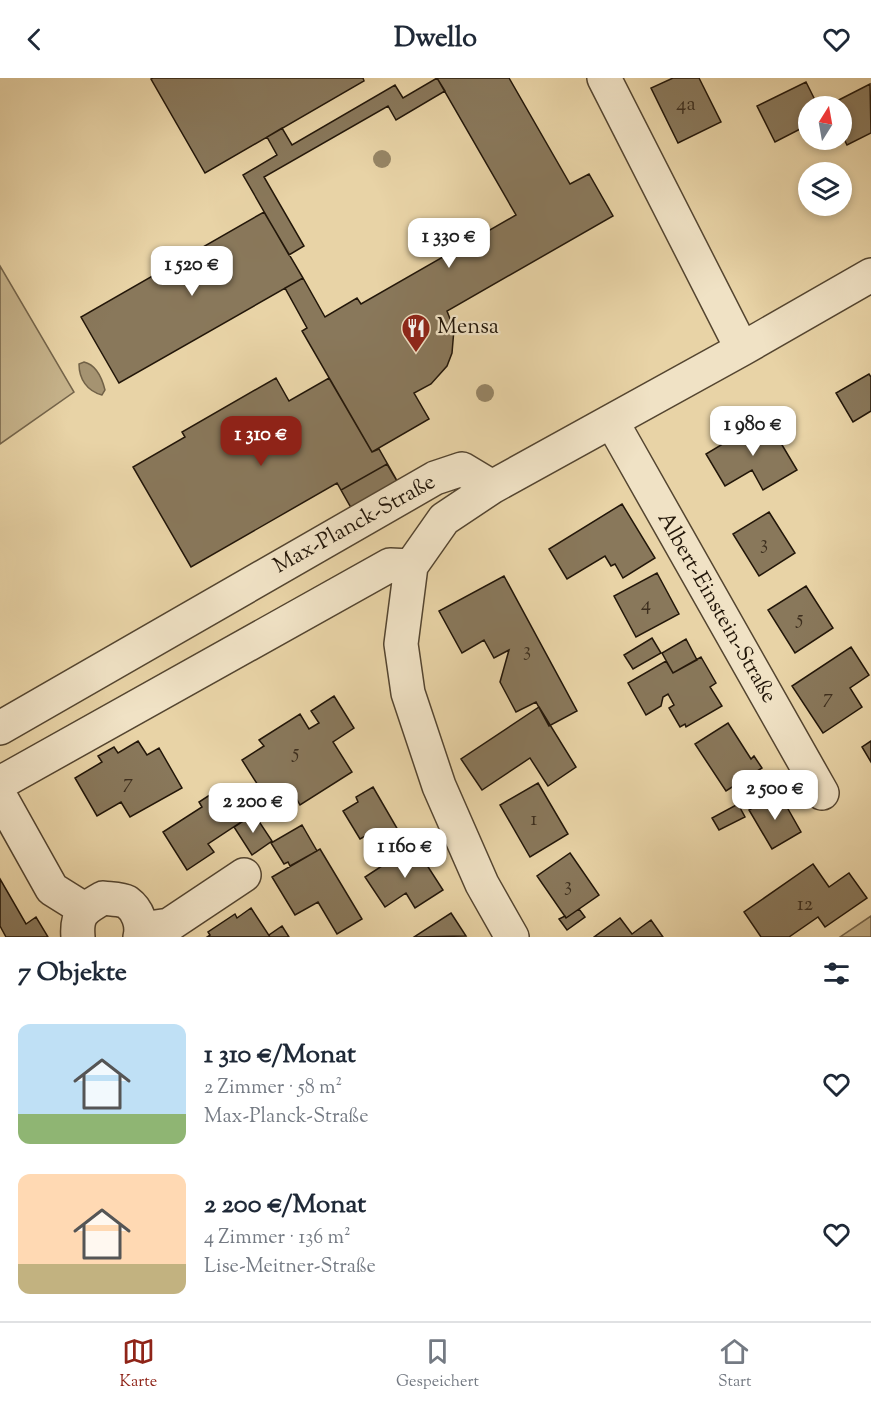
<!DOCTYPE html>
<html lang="de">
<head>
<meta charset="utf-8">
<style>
	:root { --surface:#fff; --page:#f6f6f7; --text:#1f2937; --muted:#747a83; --line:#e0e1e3; --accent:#8f2418 }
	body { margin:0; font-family:"Sorts Mill Goudy",serif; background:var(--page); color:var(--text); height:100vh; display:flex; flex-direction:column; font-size:22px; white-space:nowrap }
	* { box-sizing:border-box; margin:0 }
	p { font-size:20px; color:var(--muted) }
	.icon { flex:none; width:33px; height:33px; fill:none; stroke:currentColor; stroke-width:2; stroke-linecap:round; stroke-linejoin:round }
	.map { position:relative; height:859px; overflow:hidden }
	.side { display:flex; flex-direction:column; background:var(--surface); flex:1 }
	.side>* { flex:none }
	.needle { width:39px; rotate:11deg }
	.buttons { position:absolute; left:798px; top:18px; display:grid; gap:12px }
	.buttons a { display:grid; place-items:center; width:54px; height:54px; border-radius:50%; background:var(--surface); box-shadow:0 3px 9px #0003; font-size:30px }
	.price { position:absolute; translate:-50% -51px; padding:0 14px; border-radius:12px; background:#fff; color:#222; font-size:20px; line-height:39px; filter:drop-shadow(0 2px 3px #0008) }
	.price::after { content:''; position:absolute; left:50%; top:36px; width:18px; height:14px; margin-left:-9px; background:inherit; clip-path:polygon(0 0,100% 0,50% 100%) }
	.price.on { background:var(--accent); color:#fff }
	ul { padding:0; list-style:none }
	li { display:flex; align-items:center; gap:18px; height:150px; padding:0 18px }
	li span { display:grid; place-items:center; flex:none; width:168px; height:120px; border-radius:12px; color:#555 }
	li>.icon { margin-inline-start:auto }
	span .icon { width:72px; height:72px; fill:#fffc; stroke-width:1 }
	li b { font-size:26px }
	h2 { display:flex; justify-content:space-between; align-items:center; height:72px; padding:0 18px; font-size:26px }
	header { display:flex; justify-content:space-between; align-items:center; height:78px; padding:0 18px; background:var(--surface); font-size:27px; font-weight:700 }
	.tab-bar { display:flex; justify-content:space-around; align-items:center; height:84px; border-top:2px solid var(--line); background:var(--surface); font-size:16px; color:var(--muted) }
	.tab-bar a { display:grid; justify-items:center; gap:3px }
	.tab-bar .on { color:var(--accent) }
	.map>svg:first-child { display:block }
	.green { fill:#c6b38b; stroke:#74644a; stroke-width:1.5 }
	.water { fill:#a59371; stroke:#716147; stroke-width:1.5 }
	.building { fill:#89785b; stroke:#221609; stroke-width:1.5 }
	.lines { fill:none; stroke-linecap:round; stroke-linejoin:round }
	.minor-casing { stroke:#544530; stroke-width:36 }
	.minor { stroke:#f0e2c5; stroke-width:33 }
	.tree { fill:#968565 }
	.labels { text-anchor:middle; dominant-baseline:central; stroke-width:4.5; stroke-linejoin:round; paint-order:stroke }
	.number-label { font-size:20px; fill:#3c2e1e }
	.poi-label { font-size:22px; fill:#221609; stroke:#f0e2c5; text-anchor:start }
	.street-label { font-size:22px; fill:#221609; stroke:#f0e2c5 }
</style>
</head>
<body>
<header><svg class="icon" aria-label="back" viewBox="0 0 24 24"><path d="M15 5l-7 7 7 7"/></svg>Dwello<svg class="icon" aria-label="heart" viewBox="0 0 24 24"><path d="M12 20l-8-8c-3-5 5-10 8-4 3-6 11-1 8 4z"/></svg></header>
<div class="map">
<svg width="871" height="859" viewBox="0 0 871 859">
	<rect width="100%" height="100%" fill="#e8d3a6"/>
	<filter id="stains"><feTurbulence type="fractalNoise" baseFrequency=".00333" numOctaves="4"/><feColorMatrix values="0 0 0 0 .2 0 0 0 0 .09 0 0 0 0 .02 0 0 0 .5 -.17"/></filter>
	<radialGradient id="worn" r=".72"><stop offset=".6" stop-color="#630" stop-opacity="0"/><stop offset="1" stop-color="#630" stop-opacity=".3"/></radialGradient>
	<!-- green -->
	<path class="green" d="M 0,188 L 74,314 L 0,366 Z
		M 871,838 L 871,859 L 840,859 Z"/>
	<!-- water -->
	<path class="water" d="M 84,284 C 97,287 102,300 105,312 L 102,317 C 87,313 79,301 79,286 Z"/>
	<!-- building -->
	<path class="building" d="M 153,0 L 363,0 L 364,3 L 205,95 L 151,1 Z
		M 437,0 L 509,0 L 570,106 L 589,96 L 613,138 L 447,233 L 454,251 L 452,275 L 447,288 L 431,306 L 414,315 L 429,341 L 372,374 L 302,253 L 307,250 L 285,210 L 303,200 L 325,239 L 357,220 L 361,226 L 516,137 Z
		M 437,0 L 445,13 L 396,42 L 388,28 L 264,99 L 304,168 L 289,177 L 243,97 L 277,77 L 267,59 L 282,50 L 292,67 L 395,7 L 403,20 Z
		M 673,0 L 699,0 L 721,44 L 678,65 L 651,10 Z
		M 806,4 L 818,28 L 808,28 L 808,47 L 775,64 L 757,28 Z
		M 870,6 L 871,55 L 847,67 L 842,57 L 842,28 L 827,28 Z
		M 264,134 L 303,200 L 119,305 L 81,239 Z
		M 869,296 L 871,299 L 871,333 L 853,344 L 836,315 Z
		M 276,300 L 289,323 L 329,300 L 372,374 L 379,371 L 400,408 L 354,435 L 337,405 L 191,489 L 133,389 L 185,359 L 182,354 Z
		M 766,340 L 797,392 L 763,412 L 752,392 L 725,408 L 706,376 Z
		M 387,386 L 400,408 L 354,435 L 341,412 Z
		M 622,426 L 655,480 L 623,500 L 615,486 L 611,488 L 605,478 L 567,501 L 549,471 Z
		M 769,434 L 795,475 L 759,498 L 733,456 Z
		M 657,495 L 679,536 L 636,559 L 614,518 Z
		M 504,498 L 577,633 L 549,648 L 536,624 L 516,634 L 500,604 L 509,572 L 494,580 L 484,562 L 462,575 L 439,533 Z
		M 806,508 L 833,550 L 795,575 L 768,532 Z
		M 652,560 L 661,575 L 633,591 L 624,577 Z
		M 686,561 L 697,582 L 673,595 L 662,575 Z
		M 851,569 L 869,597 L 850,610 L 862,629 L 823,655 L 792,608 Z
		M 701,579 L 716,605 L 710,609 L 722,628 L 686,649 L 685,646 L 680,649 L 669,630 L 674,627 L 668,616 L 663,619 L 661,628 L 646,637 L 628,605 L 666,583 L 673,595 Z
		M 334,618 L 354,650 L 333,664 L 352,694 L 300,727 L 295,718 L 273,731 L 242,682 L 264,668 L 259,662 L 300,636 L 309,651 L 319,645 L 311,633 Z
		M 539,629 L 576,689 L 548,708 L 530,680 L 482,712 L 461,681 Z
		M 728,645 L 751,681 L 754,678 L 762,690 L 726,713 L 695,666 Z
		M 138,663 L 147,677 L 159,670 L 182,710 L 130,739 L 121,724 L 97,738 L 75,700 L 102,684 L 98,678 L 114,669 L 118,675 Z
		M 871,663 L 871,684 L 862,669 Z
		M 538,705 L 568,756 L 530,779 L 500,727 Z
		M 222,709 L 244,742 L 208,766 L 214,774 L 187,792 L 163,754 L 202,729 L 199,724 Z
		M 373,709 L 398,752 L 377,765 L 371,755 L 360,761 L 343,733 L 358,724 L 356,719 Z
		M 779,715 L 801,754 L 772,771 L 749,732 Z
		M 738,726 L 745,739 L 719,752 L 712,740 Z
		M 254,736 L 272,763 L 252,777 L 234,749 Z
		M 302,747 L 317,773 L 290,788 L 288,784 L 284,786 L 271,765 Z
		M 414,767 L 443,812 L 415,830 L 406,815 L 385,829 L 365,799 Z
		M 320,771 L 362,841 L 337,856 L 318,824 L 295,837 L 272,799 Z
		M 570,775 L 599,817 L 566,840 L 537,798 Z
		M 813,786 L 829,809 L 849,795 L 867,820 L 825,849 L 818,839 L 789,859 L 761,859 L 744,834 Z
		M 0,801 L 26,846 L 36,839 L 48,859 L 6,859 L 0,848 Z
		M 251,830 L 270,859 L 207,859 L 210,857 L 208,854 L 235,836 L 237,840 Z
		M 579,831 L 585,839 L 567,852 L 559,841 L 565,838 L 566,840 Z
		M 451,835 L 466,858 L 415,859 L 414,859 Z
		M 620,840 L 632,856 L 651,842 L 663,859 L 594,859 Z
		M 282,848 L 289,859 L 270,859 L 269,857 Z"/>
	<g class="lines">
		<!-- minor casing -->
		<g class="minor-casing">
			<path id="minor" d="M 604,0 L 742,271
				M 612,344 L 822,715
				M 0,650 L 435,400 L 462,391 L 492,409
				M 0,705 L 390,487 L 411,488
				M 0,718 L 52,811 L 84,831
				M 142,851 L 169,847 L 244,797
				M 78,859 C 76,835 84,831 103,820 C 110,821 121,821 127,824 C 138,832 143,847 140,859
				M 512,859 L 482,806 L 439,708 L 408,615 L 401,566 L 411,488 L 444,441 L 492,409 L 742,271 L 871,197"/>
		</g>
		<!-- minor -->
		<use href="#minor" class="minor"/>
	</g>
	<!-- trees -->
	<g class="tree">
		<circle cx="382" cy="81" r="9"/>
		<circle cx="485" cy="315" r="9"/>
	</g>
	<!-- icons -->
	<defs>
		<g id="restaurant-pin" transform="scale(1.5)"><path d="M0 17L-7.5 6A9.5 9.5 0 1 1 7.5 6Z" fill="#8f2418" stroke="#f0e2c5"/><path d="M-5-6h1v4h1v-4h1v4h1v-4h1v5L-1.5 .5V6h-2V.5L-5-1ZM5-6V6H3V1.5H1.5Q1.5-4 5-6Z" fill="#fff"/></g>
	</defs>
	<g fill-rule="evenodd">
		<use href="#restaurant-pin" x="416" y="250"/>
	</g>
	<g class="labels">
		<!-- number labels -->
		<g class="number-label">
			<text x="686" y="27">4a</text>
			<text x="764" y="466">3</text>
			<text x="646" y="527">4</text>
			<text x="800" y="541">5</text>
			<text x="527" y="573">3</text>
			<text x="828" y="620">7</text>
			<text x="296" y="675">5</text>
			<text x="128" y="705">7</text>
			<text x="534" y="742">1</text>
			<text x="568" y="808">3</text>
			<text x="805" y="827">12</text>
		</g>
		<!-- poi labels -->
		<g class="poi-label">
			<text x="437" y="250">Mensa</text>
		</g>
		<!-- street labels -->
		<g class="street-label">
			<text transform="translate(355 447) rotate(-29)">Max-Planck-Straße</text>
			<text transform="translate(716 530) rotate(60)">Albert-Einstein-Straße</text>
		</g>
	</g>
	<rect width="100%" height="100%" filter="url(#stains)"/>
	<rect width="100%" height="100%" fill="url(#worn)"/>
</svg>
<div class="buttons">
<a><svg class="needle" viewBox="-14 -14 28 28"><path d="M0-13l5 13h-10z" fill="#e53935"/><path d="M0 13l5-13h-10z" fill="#747a83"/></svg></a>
<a><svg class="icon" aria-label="layers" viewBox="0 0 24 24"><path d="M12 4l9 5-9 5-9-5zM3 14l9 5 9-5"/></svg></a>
</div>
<b class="price" style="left:449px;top:191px">1 330 €</b>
<b class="price" style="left:192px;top:219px">1 520 €</b>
<b class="price" style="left:753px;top:379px">1 980 €</b>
<b class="price on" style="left:261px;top:389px">1 310 €</b>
<b class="price" style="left:775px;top:743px">2 500 €</b>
<b class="price" style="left:253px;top:756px">2 200 €</b>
<b class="price" style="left:405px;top:801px">1 160 €</b>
</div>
<section class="side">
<h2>7 Objekte<svg class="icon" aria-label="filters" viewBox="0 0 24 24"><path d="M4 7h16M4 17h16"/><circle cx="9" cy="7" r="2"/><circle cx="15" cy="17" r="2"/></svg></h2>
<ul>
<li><span style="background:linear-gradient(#bfe0f5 75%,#8fb573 0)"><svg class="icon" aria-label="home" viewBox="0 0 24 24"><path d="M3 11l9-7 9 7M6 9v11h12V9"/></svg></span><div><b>1 310 €/Monat</b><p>2 Zimmer · 58 m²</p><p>Max-Planck-Straße</p></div><svg class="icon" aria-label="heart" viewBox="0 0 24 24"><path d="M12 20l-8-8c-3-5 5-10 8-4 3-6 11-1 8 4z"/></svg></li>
<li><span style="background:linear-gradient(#ffd9b3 75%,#c2b280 0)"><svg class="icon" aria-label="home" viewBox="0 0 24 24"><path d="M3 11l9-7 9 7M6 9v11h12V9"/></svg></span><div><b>2 200 €/Monat</b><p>4 Zimmer · 136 m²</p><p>Lise-Meitner-Straße</p></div><svg class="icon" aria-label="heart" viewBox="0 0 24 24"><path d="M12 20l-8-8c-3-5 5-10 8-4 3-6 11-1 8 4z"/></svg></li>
</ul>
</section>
<nav class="tab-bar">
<a class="on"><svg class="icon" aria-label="map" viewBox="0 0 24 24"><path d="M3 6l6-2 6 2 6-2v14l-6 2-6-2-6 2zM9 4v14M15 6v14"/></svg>Karte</a>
<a><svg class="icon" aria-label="saved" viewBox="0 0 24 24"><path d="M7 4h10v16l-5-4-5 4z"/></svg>Gespeichert</a>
<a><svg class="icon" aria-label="home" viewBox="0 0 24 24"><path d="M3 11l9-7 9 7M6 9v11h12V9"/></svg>Start</a>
</nav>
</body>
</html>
